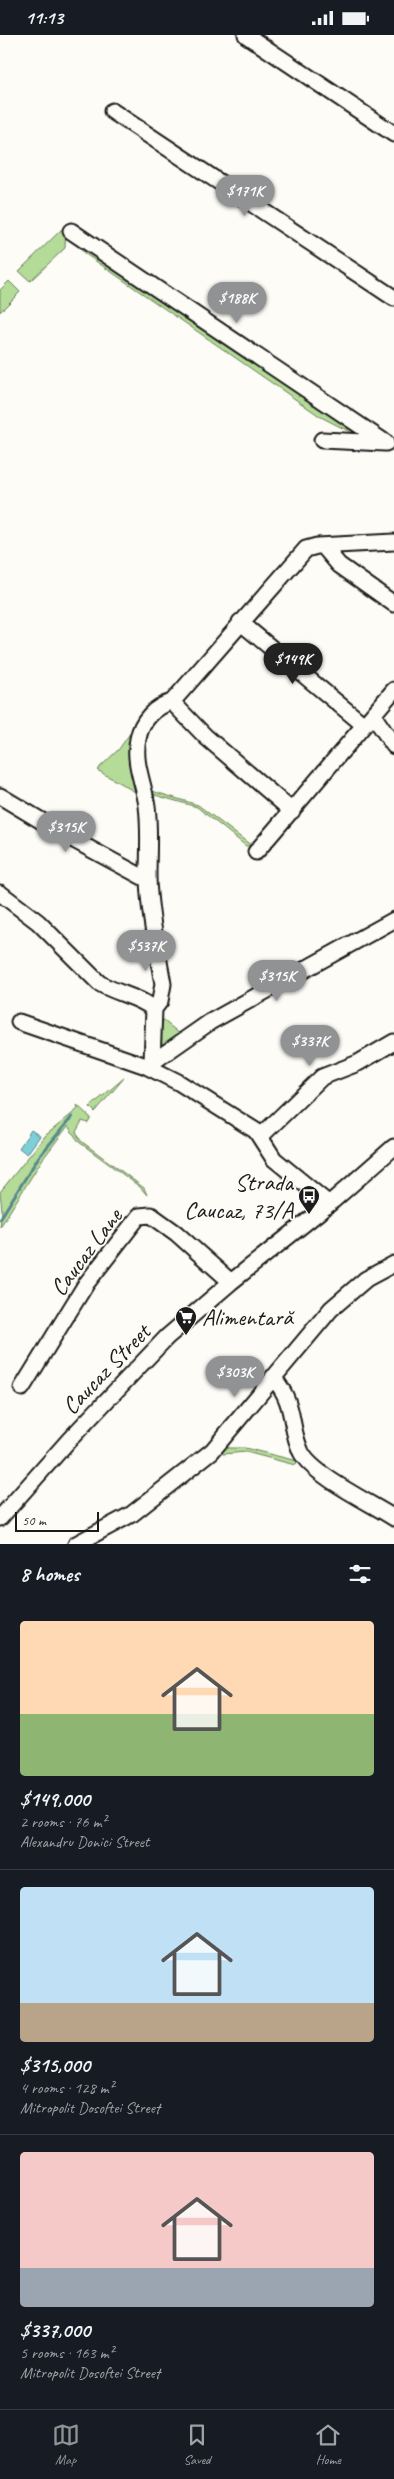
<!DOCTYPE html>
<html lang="en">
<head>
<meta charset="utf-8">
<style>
	:root { --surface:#171b24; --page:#20242c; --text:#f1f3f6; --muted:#9ea1a6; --line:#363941; --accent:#919294 }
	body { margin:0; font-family:Caveat,sans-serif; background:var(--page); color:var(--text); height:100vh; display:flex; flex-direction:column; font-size:19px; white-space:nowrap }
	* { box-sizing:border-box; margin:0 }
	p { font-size:16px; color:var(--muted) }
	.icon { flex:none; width:28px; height:28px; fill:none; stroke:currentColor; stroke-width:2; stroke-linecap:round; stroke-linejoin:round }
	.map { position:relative; height:1509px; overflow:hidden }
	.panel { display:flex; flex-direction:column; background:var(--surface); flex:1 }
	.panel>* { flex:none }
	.scale { position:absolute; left:15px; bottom:12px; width:84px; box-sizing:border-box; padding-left:5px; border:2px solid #1c1c1c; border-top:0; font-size:14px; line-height:18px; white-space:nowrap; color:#1c1c1c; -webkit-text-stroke:4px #fdfcf7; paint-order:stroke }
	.price { position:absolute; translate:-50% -42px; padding:0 11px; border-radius:18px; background:var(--accent); color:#fff; font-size:16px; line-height:32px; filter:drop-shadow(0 1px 2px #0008) }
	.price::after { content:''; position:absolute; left:50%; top:30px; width:15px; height:11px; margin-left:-8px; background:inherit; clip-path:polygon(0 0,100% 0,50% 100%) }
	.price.selected { background:#222; color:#fff }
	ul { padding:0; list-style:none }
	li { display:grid; align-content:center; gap:10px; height:265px; padding:0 20px }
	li+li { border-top:1px solid var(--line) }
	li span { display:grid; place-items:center; height:155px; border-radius:5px; color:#555 }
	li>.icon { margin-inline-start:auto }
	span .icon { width:90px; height:90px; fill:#fffc; stroke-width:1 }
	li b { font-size:21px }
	h2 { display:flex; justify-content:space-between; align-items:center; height:60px; padding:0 20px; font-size:21px }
	.status { display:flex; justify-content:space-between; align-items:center; height:35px; padding:0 25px; background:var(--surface); direction:ltr }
	.status svg { height:14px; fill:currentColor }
	.tab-bar { display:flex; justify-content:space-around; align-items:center; height:70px; border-top:1px solid var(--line); background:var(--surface); font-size:14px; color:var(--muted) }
	.tab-bar a { display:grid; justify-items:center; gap:2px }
	.tab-bar .selected { color:var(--accent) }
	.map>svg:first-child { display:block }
	.green { fill:#b4db97; stroke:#687c5a }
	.water { fill:#7ecfd7; stroke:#57878c }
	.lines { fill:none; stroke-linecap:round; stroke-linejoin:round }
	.stream { stroke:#57878c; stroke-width:3 }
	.minor-casing { stroke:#1c1c1c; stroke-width:19 }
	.minor { stroke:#fdfcf7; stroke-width:15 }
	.labels { text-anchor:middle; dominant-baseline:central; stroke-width:4; stroke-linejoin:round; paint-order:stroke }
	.poi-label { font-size:24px; fill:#1c1c1c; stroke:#fdfcf7; text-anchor:end }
	.street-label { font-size:24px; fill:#1c1c1c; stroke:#fdfcf7 }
</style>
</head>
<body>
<div class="status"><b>11:13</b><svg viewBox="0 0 49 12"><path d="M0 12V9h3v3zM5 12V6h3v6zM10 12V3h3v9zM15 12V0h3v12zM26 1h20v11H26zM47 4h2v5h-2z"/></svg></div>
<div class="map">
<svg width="394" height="1509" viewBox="0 0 394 1509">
	<rect width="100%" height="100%" fill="#fdfcf7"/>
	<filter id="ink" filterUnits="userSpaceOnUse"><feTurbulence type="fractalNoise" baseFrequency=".02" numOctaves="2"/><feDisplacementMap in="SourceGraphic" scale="10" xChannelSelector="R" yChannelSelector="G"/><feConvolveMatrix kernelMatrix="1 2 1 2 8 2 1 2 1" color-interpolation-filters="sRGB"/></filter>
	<g filter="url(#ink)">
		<!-- green -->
		<path class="green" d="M 66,190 L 65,213 L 30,246 L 19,236 Z
			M 74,206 L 371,403 L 360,402 L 321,382 L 84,218 Z
			M 9,246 L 20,257 L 0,277 L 0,255 Z
			M 133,694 L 137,758 L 97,735 L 119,714 Z
			M 152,756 L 198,770 L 252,811 L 246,811 L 197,772 L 148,758 Z
			M 159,982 L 180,999 L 162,1011 L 158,1008 Z
			M 124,1043 L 95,1077 L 90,1072 Z
			M 77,1070 L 91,1083 L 88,1088 L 82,1086 L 76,1097 L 81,1106 L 144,1153 L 147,1160 L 140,1152 L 79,1107 L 68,1091 L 42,1125 L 0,1192 L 2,1175 L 0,1157 L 46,1100 L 78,1074 Z
			M 222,1413 L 245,1413 L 297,1426 L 295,1430 L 246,1417 L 223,1419 Z"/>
		<!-- water -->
		<path class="water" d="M 31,1095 L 40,1101 L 27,1119 L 19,1113 Z"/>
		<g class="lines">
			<!-- stream -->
			<path class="stream" d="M 0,1184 L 38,1123 L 72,1082"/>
			<!-- minor casing -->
			<g class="minor-casing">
				<path id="minor" d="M 246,0 L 394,99
					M 112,76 L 394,263
					M 71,196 L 386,408
					M 322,405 L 385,408
					M 323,511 L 339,530 L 394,569
					M 240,587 L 364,690
					M 172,667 L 206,702 L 292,776
					M 373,680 L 394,711
					M 0,761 L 70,803 L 148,845
					M 256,817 L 394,655
					M 0,858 L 38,887 L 99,948 C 117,959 138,961 154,974
					M 19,987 L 146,1031 L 178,1047 L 256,1096 L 274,1124 L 329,1169
					M 152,1027 L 154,974 L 160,966 L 163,949 C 157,914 149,878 148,843 C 148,819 150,795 147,771 C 144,748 133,728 138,704 C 141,686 155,671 172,667 L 306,514 L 317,511 L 394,507
					M 147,1031 L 210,987 L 394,885
					M 261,1101 L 322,1042 L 358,1028 L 394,1007
					M 273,1342 C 297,1371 288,1388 301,1417 C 312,1440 371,1468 394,1483
					M 22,1353 L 86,1249 L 139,1181 L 151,1180 L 176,1198 L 231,1247
					M 0,1483 L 69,1405 L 167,1302 L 231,1247 L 329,1169 L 394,1112
					M 76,1509 L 132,1479 L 212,1416 L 331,1274 L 366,1244 L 394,1229"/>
			</g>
			<!-- minor -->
			<use href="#minor" class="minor"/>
		</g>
	</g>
	<!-- icons -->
	<defs>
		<g id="bus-pin" transform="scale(1.125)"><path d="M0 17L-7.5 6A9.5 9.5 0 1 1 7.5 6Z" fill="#1c1c1c" stroke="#fdfcf7"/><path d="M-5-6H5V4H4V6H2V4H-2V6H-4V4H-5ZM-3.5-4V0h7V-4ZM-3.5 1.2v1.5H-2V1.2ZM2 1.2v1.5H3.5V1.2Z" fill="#fff"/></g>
		<g id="supermarket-pin" transform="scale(1.125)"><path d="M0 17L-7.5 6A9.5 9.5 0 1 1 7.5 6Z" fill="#1c1c1c" stroke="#fdfcf7"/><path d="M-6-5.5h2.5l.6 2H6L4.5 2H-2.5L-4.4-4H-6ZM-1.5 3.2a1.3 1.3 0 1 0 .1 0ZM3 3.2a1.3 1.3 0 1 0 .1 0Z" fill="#fff"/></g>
	</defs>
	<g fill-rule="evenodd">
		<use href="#bus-pin" x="309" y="1161"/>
		<use href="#supermarket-pin" x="186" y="1282"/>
	</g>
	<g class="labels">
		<!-- poi labels -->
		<g class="poi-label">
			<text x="293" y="1147">Strada<tspan x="293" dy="28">Caucaz, 73/A</tspan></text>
			<text x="202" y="1282" text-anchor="start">Alimentară</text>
		</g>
		<!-- street labels -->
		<g class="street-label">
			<text transform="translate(86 1217) rotate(-53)">Caucaz Lane</text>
			<text transform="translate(106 1334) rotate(-46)">Caucaz Street</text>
		</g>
	</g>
</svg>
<div class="scale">50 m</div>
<b class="price" style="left:245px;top:182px">$171K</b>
<b class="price" style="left:237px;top:289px">$188K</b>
<b class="price selected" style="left:293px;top:650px">$149K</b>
<b class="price" style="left:66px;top:818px">$315K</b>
<b class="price" style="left:146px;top:937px">$537K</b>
<b class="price" style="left:277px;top:967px">$315K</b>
<b class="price" style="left:310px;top:1032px">$337K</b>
<b class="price" style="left:235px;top:1363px">$303K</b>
</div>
<section class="panel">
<h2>8 homes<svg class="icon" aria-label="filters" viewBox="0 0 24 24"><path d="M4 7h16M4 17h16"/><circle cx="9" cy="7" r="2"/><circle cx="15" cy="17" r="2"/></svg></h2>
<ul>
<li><span style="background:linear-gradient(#ffd9b3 60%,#8fb573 0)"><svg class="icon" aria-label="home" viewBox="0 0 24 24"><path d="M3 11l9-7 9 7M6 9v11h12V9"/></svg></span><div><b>$149,000</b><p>2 rooms · 76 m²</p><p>Alexandru Donici Street</p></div></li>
<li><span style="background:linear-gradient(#bfe0f5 75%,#b9a48a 0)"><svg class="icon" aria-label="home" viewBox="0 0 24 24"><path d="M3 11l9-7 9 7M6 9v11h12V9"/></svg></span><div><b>$315,000</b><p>4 rooms · 128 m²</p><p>Mitropolit Dosoftei Street</p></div></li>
<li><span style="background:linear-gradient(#f6c9c9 75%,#9aa5b1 0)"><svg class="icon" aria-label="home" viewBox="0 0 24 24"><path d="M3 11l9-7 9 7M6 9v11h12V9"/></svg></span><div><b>$337,000</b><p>5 rooms · 163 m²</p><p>Mitropolit Dosoftei Street</p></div></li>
</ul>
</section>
<nav class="tab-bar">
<a class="selected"><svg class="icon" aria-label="map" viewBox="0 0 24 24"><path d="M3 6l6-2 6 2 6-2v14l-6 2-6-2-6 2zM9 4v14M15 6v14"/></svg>Map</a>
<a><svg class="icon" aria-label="saved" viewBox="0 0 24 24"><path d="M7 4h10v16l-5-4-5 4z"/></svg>Saved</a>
<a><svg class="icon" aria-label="home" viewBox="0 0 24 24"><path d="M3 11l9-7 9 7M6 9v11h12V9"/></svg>Home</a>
</nav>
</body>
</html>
